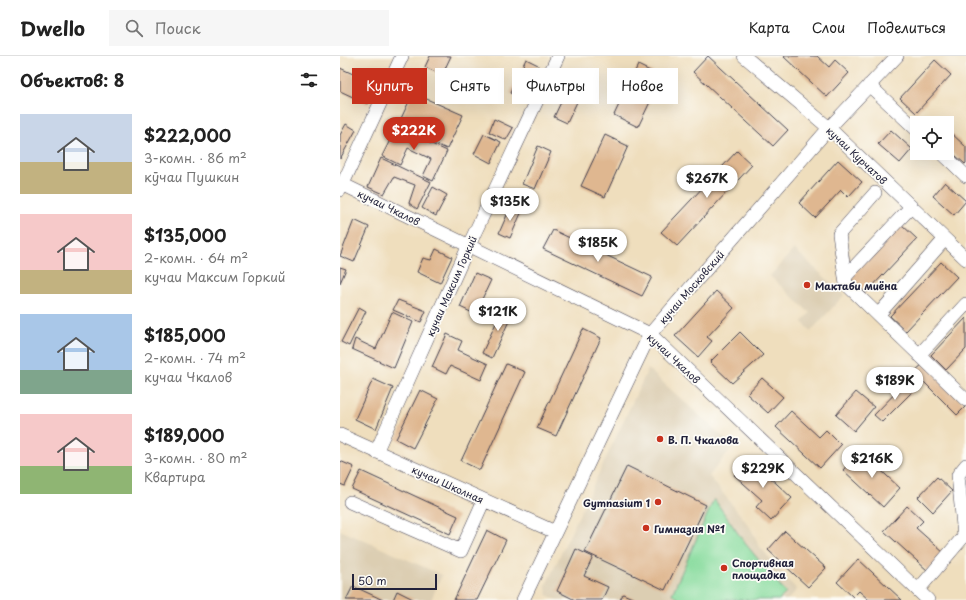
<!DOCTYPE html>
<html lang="ru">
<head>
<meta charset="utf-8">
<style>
	:root { --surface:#fff; --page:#f6f6f6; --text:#222; --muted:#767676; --line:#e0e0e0; --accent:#c8321e }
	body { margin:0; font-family:"Playpen Sans",sans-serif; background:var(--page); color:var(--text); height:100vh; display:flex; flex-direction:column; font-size:15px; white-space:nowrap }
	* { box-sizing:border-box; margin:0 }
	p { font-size:13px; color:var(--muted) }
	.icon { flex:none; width:22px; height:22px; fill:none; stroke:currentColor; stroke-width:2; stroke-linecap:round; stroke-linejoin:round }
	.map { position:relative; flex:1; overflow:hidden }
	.panel { display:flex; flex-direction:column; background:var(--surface); width:340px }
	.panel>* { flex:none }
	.banner { position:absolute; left:12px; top:12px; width:380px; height:36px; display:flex; gap:8px }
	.buttons { position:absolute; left:570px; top:60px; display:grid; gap:8px }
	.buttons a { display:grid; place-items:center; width:44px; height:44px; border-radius:0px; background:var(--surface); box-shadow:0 4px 16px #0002; font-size:20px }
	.scale { position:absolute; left:12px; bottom:10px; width:85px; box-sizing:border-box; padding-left:4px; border:2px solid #22223b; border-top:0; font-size:11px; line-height:14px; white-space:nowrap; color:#22223b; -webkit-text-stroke:3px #fdfcf7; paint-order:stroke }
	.price { position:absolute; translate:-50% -34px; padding:0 9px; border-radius:14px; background:#fff; color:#222; font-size:13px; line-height:26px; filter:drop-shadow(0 1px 2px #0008) }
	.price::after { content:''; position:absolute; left:50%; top:24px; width:12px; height:9px; margin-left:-6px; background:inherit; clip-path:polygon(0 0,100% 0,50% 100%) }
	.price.selected { background:var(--accent); color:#fff }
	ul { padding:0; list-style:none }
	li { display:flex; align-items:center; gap:12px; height:100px; padding:0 20px }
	li span { display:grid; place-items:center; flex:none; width:112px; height:80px; border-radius:0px; color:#555 }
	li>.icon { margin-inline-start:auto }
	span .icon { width:48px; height:48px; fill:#fffc; stroke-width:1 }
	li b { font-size:17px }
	h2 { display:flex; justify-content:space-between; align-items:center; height:48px; padding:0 20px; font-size:17px }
	.chip { padding:0 14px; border-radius:0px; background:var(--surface); box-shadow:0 4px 16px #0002; font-size:14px; line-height:36px }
	.chip.selected { background:var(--accent); color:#fff }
	header { display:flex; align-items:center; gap:24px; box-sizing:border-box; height:56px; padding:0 20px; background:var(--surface); border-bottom:1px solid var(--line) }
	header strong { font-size:19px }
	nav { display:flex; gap:22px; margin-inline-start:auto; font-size:14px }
	.search { width:280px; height:36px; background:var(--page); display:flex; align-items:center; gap:10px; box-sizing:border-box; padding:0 14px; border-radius:0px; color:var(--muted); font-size:15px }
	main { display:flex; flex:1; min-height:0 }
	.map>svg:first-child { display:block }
	.built { fill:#dcceb2 }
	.green { fill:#87db9d; stroke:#547e6c }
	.building { fill:#dfb790 }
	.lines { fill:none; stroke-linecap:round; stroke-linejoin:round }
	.minor-casing { stroke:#413e4e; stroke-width:14 }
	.minor { stroke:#fff; stroke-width:13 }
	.poi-dot { fill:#c8321e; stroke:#fdfcf7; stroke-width:1.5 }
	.labels { text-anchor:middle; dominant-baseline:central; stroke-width:3.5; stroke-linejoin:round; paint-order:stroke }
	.street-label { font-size:10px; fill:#22223b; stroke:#fdfcf7 }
	.poi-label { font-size:10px; font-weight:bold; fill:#22223b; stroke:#fdfcf7; text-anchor:start }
</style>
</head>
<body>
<header>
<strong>Dwello</strong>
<div class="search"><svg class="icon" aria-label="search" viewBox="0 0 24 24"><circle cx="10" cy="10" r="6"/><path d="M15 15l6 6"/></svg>Поиск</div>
<nav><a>Карта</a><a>Слои</a><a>Поделиться</a></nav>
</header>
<main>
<section class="panel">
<h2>Объектов: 8<svg class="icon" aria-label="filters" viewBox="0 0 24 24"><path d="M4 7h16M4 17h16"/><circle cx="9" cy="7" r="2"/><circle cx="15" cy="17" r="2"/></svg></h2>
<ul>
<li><span style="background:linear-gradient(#c9d6e8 60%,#c2b280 0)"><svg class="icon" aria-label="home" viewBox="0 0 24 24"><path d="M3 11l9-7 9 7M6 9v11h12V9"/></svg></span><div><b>$222,000</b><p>3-комн. · 86 m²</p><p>кӯчаи Пушкин</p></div></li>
<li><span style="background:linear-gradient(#f6c9c9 70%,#c2b280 0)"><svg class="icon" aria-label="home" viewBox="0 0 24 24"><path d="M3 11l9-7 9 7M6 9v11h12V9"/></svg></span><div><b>$135,000</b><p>2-комн. · 64 m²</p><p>кучаи Максим Горкий</p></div></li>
<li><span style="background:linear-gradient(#a9c7e8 70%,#7fa58c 0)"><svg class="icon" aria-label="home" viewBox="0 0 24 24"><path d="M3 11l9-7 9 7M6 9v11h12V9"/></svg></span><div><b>$185,000</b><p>2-комн. · 74 m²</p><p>кучаи Чкалов</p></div></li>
<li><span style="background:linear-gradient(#f6c9c9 65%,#8fb573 0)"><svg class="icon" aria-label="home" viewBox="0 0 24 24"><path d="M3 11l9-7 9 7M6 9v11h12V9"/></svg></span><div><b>$189,000</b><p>3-комн. · 80 m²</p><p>Квартира</p></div></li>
</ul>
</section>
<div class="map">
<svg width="626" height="544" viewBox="0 0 626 544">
	<rect width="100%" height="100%" fill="#fdfcf7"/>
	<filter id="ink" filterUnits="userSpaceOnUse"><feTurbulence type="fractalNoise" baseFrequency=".025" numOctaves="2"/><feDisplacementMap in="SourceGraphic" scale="8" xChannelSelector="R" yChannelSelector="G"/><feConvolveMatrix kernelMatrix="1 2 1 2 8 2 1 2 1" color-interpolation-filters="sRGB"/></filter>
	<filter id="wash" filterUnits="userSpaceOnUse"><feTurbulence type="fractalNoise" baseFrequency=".012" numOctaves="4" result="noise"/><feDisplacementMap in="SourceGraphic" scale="16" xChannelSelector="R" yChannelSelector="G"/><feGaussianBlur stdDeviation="0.9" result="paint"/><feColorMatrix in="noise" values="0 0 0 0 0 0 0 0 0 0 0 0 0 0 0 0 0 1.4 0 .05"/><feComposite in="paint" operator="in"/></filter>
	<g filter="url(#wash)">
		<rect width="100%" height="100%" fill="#efdebd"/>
		<!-- built -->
		<path class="built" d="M 454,193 L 504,239 L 471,275 L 462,266 L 470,257 L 430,220 Z
			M 308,313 L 393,390 L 369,420 L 410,471 L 420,491 L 457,534 L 447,544 L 217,544 L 207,539 L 206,529 Z
			M 0,474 L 102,519 L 91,544 L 0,544 Z"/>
		<!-- green -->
		<path class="green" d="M 374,443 L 404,486 L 446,537 L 439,544 L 339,544 L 332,538 Z"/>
		<g id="blocks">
			<!-- building -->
			<path class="building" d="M 90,0 L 111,0 L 102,19 L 85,11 Z
				M 368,0 L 448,74 L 433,90 L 353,16 Z
				M 445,0 L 477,0 L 489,11 L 495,4 L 509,17 L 487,41 L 444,1 Z
				M 186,3 L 198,9 L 183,43 L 170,37 Z
				M 595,4 L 611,19 L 576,57 L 560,42 Z
				M 298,9 L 322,21 L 298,71 L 274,59 Z
				M 0,12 L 37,29 L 28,48 L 0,35 Z
				M 232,23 L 245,29 L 227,67 L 214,61 Z
				M 73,37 L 123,59 L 107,93 L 57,71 Z
				M 154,63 L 173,72 L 166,84 L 149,76 Z
				M 6,68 L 16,74 L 0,103 L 0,79 Z
				M 56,72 L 107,95 L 93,125 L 83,120 L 91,103 L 68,92 L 60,109 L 42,100 Z
				M 551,74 L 572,93 L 560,107 L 538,88 Z
				M 610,76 L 626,91 L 626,107 L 625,108 L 607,92 L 607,80 Z
				M 144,78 L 161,86 L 151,107 L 134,98 Z
				M 265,79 L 288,90 L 265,141 L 241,130 Z
				M 198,90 L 211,96 L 195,133 L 182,128 Z
				M 397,95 L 412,109 L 337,190 L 321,176 Z
				M 41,102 L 91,126 L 77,153 L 69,147 L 75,129 L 54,121 L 44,138 L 28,131 Z
				M 498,104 L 522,126 L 508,141 L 501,134 L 475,162 L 459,147 Z
				M 605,126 L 626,145 L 614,159 L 593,140 Z
				M 93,131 L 107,139 L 96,160 L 82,152 Z
				M 171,150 L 182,155 L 170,182 L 159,177 Z
				M 14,164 L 29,171 L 14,206 L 0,200 Z
				M 561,168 L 577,183 L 526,237 L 510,222 Z
				M 213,174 L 312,221 L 302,240 L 203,193 Z
				M 96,193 L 112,201 L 100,227 L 77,216 L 83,202 L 91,204 Z
				M 601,206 L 617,221 L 566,275 L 550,260 Z
				M 0,211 L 6,213 L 0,227 Z
				M 135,217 L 151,224 L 135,258 L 120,251 Z
				M 376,235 L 394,252 L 367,281 L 372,285 L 358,301 L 335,280 Z
				M 58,244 L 86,255 L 81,266 L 53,254 Z
				M 164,250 L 174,254 L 152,302 L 142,297 Z
				M 19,251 L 26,255 L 9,290 L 1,286 Z
				M 52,256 L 73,266 L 54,312 L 12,293 L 15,283 L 36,293 Z
				M 626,262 L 626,293 L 606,314 L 591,299 Z
				M 243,273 L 261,282 L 216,380 L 197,372 Z
				M 400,276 L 423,299 L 392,327 L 370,306 Z
				M 107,278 L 122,285 L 118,294 L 148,308 L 141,324 L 110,310 L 106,318 L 92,311 Z
				M 584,307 L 626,350 L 617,359 L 574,316 Z
				M 166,308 L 185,316 L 140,414 L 121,405 Z
				M 422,322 L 443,341 L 428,357 L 407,338 Z
				M 33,323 L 53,332 L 36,373 L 15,363 Z
				M 568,324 L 576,332 L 542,366 L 534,359 Z
				M 80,334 L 98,343 L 73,392 L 56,383 Z
				M 516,336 L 534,351 L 514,375 L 496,359 Z
				M 451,355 L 479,381 L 486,374 L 501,389 L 480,412 L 436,371 Z
				M 520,395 L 560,432 L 543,451 L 503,414 Z
				M 409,402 L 452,442 L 431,465 L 416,451 L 422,444 L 394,419 Z
				M 0,405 L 14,411 L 5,430 L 0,428 Z
				M 287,410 L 366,449 L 325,534 L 245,496 Z
				M 21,415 L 118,460 L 110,478 L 12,433 Z
				M 597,421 L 612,435 L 593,456 L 578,441 Z
				M 567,450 L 583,465 L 576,472 L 604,497 L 588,515 L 544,475 Z
				M 147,474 L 166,484 L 137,544 L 114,544 Z
				M 445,475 L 486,512 L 468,531 L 428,494 Z
				M 236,493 L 253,501 L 244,520 L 268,531 L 262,544 L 235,544 L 217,535 Z
				M 518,503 L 562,544 L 529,544 L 519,535 L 513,541 L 497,526 Z
				M 13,530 L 43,544 L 6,544 Z
				M 57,535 L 75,544 L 53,544 Z
				M 283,538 L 297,544 L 280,544 Z"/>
		</g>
	</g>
	<g filter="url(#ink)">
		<use href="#blocks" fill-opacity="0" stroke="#413e4e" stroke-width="1"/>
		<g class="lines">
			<!-- minor casing -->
			<g class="minor-casing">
				<path id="minor" d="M 404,0 L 489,72 L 626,203
					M 529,29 L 577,74
					M 602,97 L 626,120
					M 0,127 L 310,278 L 588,544
					M 0,134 L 62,0
					M 535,137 L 499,178 L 506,228 L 626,344
					M 505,221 L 571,151
					M 538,259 L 605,183
					M 579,299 L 626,248
					M 0,379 L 215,476
					M 36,396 L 129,189 L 218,0
					M 10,446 L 121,495 L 144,444
					M 578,534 L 624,480 L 618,419 L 626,409
					M 183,544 L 310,278 L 489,72 L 557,0"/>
			</g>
			<!-- minor -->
			<use href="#minor" class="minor"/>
		</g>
	</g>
	<!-- markers -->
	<g class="poi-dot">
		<circle cx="467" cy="229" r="4"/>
		<circle cx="320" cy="383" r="4"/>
		<circle cx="318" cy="446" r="4"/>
		<circle cx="306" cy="472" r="4"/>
		<circle cx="384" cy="512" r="4"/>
	</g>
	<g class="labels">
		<!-- street labels -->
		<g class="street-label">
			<text transform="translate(517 99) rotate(43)">кучаи Курчатов</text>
			<text transform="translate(49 151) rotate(26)">кучаи Чкалов</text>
			<text transform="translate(111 230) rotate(-66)">кучаи Максим Горкий</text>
			<text transform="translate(351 231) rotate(-49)">кучаи Московский</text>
			<text transform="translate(334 302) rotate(43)">кучаи Чкалов</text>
			<text transform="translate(108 428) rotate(24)">кучаи Школная</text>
		</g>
		<!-- poi labels -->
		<g class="poi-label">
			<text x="475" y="229">Мактаби миёна</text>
			<text x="328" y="383">В. П. Чкалова</text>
			<text x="310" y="446" text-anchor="end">Gymnasium 1</text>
			<text x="314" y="472">Гимназия №1</text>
			<text x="392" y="506">Спортивная<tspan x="392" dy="12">площадка</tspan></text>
		</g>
	</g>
</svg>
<div class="buttons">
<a><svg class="icon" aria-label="locate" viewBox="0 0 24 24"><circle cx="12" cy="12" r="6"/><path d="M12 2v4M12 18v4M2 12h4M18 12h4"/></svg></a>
</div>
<div class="scale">50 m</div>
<b class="price selected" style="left:74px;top:95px">$222K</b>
<b class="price" style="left:367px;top:143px">$267K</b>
<b class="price" style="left:170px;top:166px">$135K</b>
<b class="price" style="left:258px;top:207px">$185K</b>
<b class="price" style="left:158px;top:276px">$121K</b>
<b class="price" style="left:555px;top:345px">$189K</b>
<b class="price" style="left:532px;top:423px">$216K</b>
<b class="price" style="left:423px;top:433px">$229K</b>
<div class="banner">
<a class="chip selected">Купить</a>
<a class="chip">Снять</a>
<a class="chip">Фильтры</a>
<a class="chip">Новое</a>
</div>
</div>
</main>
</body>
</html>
